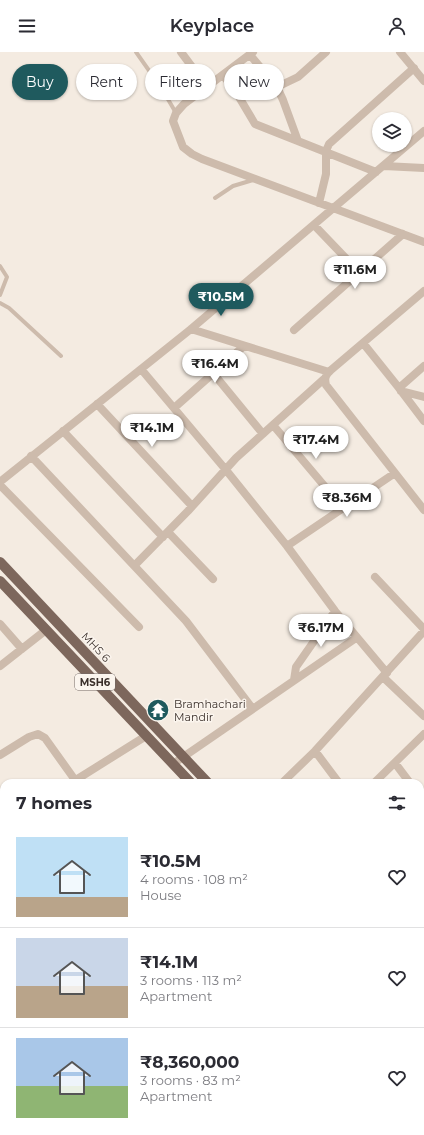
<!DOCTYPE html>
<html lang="en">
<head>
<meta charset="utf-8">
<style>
	:root { --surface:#fff; --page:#f7f7f7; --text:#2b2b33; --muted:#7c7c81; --line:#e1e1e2; --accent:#1f5a5e }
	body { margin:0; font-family:Montserrat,sans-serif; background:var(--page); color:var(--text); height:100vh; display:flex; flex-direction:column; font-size:15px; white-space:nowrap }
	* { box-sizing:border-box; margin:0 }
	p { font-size:13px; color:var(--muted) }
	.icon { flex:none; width:22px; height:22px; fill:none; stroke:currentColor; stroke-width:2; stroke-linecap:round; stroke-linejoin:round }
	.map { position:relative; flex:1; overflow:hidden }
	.details { position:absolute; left:0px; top:727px; width:424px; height:356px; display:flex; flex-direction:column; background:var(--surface); border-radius:12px 12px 0 0; box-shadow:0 1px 3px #0004 }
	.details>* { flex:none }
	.top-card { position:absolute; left:12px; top:12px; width:400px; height:36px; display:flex; gap:8px }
	.tools { position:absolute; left:372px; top:60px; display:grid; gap:8px }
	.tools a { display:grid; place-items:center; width:40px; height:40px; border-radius:50%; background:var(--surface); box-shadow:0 1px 3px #0004; font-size:20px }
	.price { position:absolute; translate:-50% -34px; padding:0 9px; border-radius:14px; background:#fff; color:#222; font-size:13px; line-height:26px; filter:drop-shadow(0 1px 2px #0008) }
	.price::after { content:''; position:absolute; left:50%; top:24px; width:12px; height:9px; margin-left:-6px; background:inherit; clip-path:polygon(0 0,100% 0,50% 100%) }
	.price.on { background:var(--accent); color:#fff }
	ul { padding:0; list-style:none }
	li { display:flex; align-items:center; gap:12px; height:100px; padding:0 16px }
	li+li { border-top:1px solid var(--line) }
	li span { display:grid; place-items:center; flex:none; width:112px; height:80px; border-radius:0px; color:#555 }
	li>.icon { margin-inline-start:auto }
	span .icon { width:48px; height:48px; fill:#fffc; stroke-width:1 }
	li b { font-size:17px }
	h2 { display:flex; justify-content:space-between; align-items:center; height:48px; padding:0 16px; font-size:17px }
	.pill { padding:0 14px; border-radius:18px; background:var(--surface); box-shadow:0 1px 3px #0004; font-size:14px; line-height:36px }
	.pill.on { background:var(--accent); color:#fff }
	header { display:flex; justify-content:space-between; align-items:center; height:52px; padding:0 16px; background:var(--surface); font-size:18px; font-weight:600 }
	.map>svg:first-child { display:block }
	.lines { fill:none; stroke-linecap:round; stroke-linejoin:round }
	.service { stroke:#cdbbac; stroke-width:4 }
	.minor { stroke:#cdbbac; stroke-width:8 }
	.primary { stroke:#7d675c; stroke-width:10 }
	.labels { text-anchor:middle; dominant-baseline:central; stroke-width:3; stroke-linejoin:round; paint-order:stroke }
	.shield { fill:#fbf5ee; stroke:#756b66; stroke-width:1 }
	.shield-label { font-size:10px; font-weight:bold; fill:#3b302b }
	.street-label { font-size:11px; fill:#3b302b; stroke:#fbf5ee }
	.poi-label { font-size:11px; fill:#3b302b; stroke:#fbf5ee; text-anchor:start }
</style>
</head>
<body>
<header><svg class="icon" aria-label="menu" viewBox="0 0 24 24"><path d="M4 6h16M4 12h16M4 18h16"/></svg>Keyplace<svg class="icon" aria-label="person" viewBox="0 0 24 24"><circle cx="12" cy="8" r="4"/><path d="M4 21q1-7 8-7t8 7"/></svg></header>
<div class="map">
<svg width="424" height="1083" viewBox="0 0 424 1083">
	<rect width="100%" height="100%" fill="#f4ebe1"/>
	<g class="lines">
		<!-- service -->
		<path class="service" d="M 136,0 L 162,37 L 176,61
			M 215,146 L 233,134 L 253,128
			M 0,214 L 7,225 L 0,243
			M 0,251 L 9,256 L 61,304"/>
		<!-- minor -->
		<path class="minor" d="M 181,0 L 207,35
			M 253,0 L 184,52 L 176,61 L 173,69 L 183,95 L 192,102 L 202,107 L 424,190
			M 400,0 L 424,29
			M 250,3 L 277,35 L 283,48 L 298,89
			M 223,23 L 236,40 L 255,72 L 376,120
			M 277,35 L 298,25 L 326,0
			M 384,114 L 424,116
			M 319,151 L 326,122 L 326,99 L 329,92 L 414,16
			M 314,173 L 359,220
			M 424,239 L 331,318 C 326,323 324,325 326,333 L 424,458
			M 191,277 L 329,320
			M 294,278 L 403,182
			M 363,291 L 399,336
			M 424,314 L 399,336 L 424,369
			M 141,317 L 226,418 L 287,494 L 335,559 L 387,621
			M 213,321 L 263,382
			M 401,339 L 424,345
			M 97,352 L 192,454
			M 174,356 L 244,294
			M 273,373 L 343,456
			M 63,379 L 163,485
			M 31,404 L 186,569 L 252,656
			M 0,430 L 191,277 L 424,79
			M 0,433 L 139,575
			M 168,480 L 213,527
			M 287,494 L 395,421
			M 135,513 L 188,459 L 236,406 L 324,327
			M 375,525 L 424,577
			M 0,572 L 22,597
			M 0,614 L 46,578
			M 383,625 L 424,664
			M 294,628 L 296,615 L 335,559
			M 315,699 L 339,731
			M 0,703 L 29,685 L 38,682 L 45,686 L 75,728
			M 395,711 L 410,731
			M 173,712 L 356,586
			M 71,731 L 146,684
			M 282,731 L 315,699 L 424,579
			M 374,731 L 424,682
			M 420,744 L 424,750
			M 0,777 L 4,775
			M 420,837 L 424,842
			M 0,855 L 4,852
			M 0,883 L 4,888
			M 420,1031 L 424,1029
			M 174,1079 L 177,1083
			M 310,1079 L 314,1083
			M 236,1083 L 242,1079"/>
		<!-- primary -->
		<path class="primary" d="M 0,510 L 208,731
			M 0,529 L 191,731
			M 420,958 L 424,962
			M 420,973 L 424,977"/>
	</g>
	<!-- icons -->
	<defs>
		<g id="temple-disc" transform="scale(1.15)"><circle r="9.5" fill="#1f5a5e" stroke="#fbf5ee"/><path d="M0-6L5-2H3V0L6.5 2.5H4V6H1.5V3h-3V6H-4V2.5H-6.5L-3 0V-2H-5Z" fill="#fff"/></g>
	</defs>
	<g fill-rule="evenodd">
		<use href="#temple-disc" x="158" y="658"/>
	</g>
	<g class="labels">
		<!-- shield labels -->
		<rect class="shield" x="75" y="622" width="40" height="16" rx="3"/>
		<g class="shield-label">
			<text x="95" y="630">MSH6</text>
		</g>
		<!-- street labels -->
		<g class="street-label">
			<text transform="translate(96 595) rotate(47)">MHS 6</text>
		</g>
		<!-- poi labels -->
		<g class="poi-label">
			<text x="174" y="652">Bramhachari<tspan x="174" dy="13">Mandir</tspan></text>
		</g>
	</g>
</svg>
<div class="tools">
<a><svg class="icon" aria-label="layers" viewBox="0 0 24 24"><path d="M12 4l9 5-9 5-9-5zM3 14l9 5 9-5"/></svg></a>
</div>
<b class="price" style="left:355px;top:238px">₹11.6M</b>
<b class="price on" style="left:221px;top:265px">₹10.5M</b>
<b class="price" style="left:215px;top:332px">₹16.4M</b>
<b class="price" style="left:152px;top:396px">₹14.1M</b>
<b class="price" style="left:316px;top:408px">₹17.4M</b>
<b class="price" style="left:347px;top:466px">₹8.36M</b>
<b class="price" style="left:321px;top:596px">₹6.17M</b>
<div class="top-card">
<a class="pill on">Buy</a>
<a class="pill">Rent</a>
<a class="pill">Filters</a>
<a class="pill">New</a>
</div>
<section class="details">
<h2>7 homes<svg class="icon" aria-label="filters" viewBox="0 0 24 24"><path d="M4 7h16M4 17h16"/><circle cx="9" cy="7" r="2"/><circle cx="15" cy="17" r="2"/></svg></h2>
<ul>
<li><span style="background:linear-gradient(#bfe0f5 75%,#b9a48a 0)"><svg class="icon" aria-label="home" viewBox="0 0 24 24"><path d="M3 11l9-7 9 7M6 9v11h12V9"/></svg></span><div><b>₹10.5M</b><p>4 rooms · 108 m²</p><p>House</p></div><svg class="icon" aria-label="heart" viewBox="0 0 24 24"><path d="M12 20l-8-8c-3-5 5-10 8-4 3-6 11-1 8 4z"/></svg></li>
<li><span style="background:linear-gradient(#c9d6e8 60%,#b9a48a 0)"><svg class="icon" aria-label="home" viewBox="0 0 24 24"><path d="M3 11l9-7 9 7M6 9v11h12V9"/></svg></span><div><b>₹14.1M</b><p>3 rooms · 113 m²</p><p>Apartment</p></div><svg class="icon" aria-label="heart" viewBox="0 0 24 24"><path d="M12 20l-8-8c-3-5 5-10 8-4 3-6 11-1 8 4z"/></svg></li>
<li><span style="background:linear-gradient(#a9c7e8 60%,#8fb573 0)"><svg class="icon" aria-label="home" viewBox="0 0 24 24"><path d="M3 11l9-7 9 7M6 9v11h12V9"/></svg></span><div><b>₹8,360,000</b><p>3 rooms · 83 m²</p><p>Apartment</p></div><svg class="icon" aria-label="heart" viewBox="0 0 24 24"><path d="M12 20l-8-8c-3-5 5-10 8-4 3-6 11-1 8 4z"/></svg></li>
</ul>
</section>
</div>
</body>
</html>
